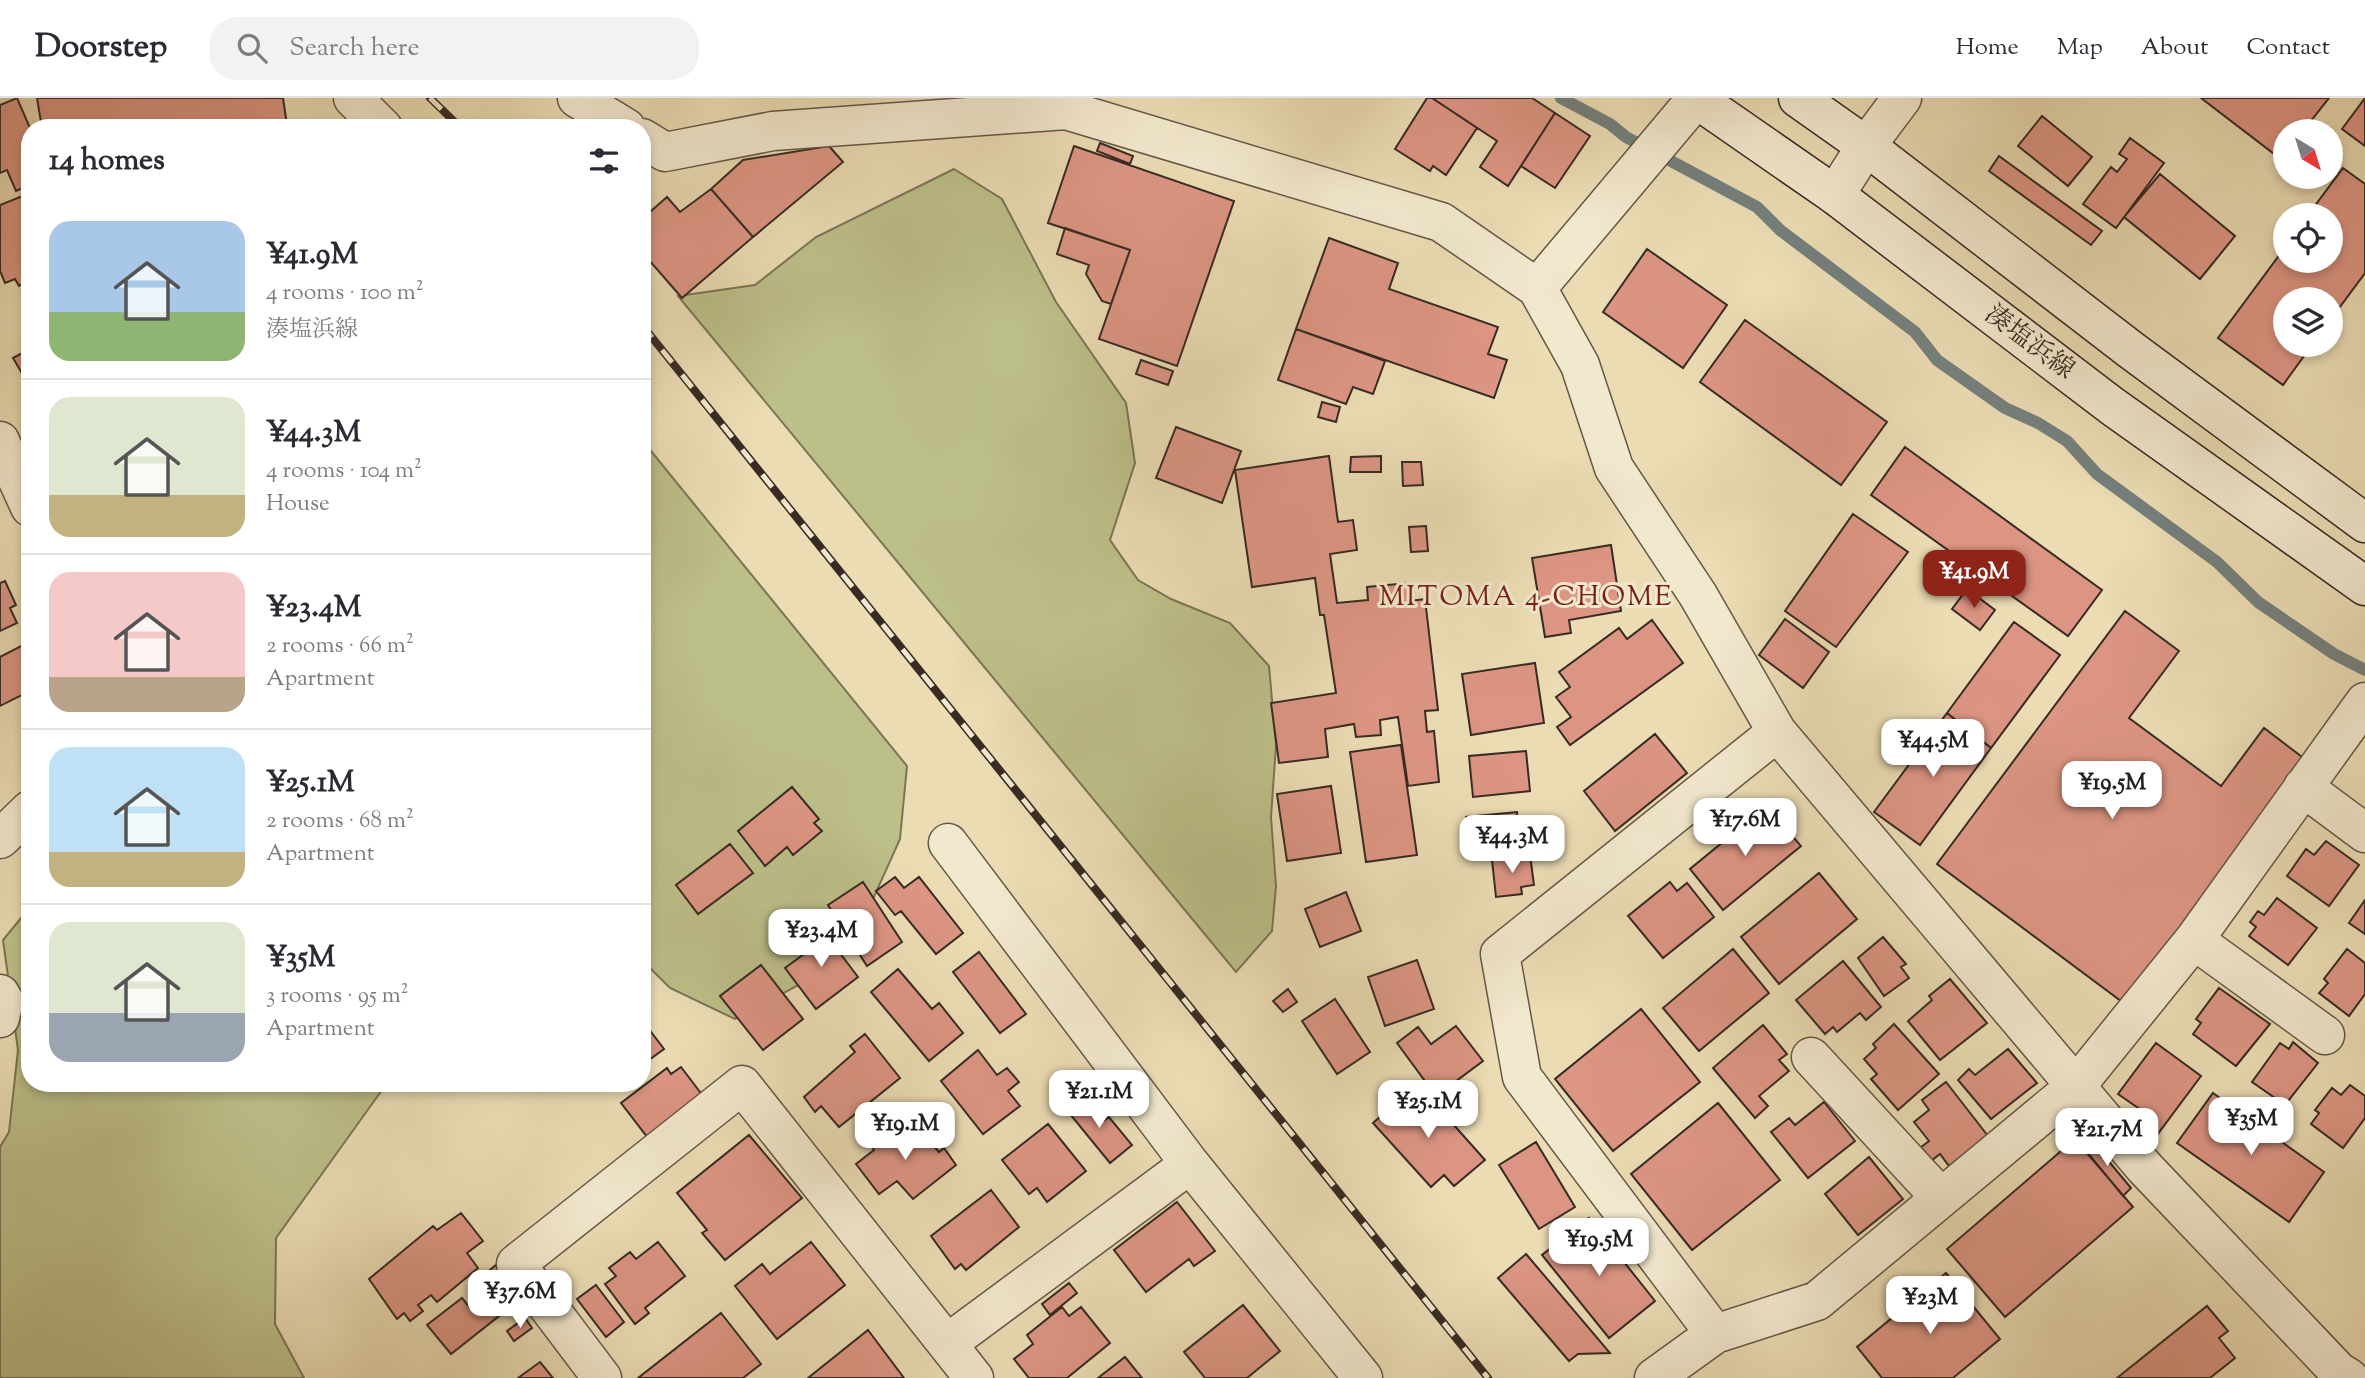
<!DOCTYPE html>
<html lang="en">
<head>
<meta charset="utf-8">
<style>
	:root { --surface:#fff; --page:#f2f2f3; --text:#2b2b33; --muted:#7c7c81; --line:#e1e1e2; --accent:#8f2418 }
	body { margin:0; font-family:"Sorts Mill Goudy","Noto Serif JP",serif; background:var(--page); color:var(--text); height:100vh; display:flex; flex-direction:column; font-size:26px; white-space:nowrap }
	* { box-sizing:border-box; margin:0 }
	p { font-size:23px; color:var(--muted) }
	.icon { flex:none; width:38px; height:38px; fill:none; stroke:currentColor; stroke-width:2; stroke-linecap:round; stroke-linejoin:round }
	.map { position:relative; flex:1; overflow:hidden }
	.side { position:absolute; left:21px; top:21px; width:630px; height:973px; display:flex; flex-direction:column; background:var(--surface); border-radius:28px; box-shadow:0 4px 10px #0003 }
	.side>* { flex:none }
	.needle { width:46px; rotate:142deg }
	.buttons { position:absolute; left:2273px; top:21px; display:grid; gap:14px }
	.buttons a { display:grid; place-items:center; width:70px; height:70px; border-radius:50%; background:var(--surface); box-shadow:0 4px 10px #0003; font-size:35px }
	.price { position:absolute; translate:-50% -60px; padding:0 16px; border-radius:14px; background:#fff; color:#222; font-size:23px; line-height:46px; filter:drop-shadow(0 2px 4px #0008) }
	.price::after { content:''; position:absolute; left:50%; top:42px; width:21px; height:16px; margin-left:-10px; background:inherit; clip-path:polygon(0 0,100% 0,50% 100%) }
	.price.selected { background:var(--accent); color:#fff }
	ul { padding:0; list-style:none }
	li { display:flex; align-items:center; gap:21px; height:175px; padding:0 28px }
	li+li { border-top:2px solid var(--line) }
	li span { display:grid; place-items:center; flex:none; width:196px; height:140px; border-radius:21px; color:#555 }
	li>.icon { margin-inline-start:auto }
	span .icon { width:84px; height:84px; fill:#fffc; stroke-width:1 }
	li b { font-size:30px }
	h2 { display:flex; justify-content:space-between; align-items:center; height:84px; padding:0 28px; font-size:30px }
	header { display:flex; align-items:center; gap:42px; box-sizing:border-box; height:98px; padding:0 35px; background:var(--surface); border-bottom:2px solid var(--line) }
	header strong { font-size:33px }
	nav { display:flex; gap:38px; margin-inline-start:auto; font-size:24px }
	.search { width:490px; height:63px; background:var(--page); display:flex; align-items:center; gap:18px; box-sizing:border-box; padding:0 24px; border-radius:28px; color:var(--muted); font-size:26px }
	.map>svg:first-child { display:block }
	.green { fill:#bdbf89; stroke:#7a7556; stroke-width:2 }
	.lines { fill:none; stroke-linecap:round; stroke-linejoin:round }
	.stream { stroke:#75807d; stroke-width:12 }
	.building { fill:#dc9583; stroke:#372b23; stroke-width:2 }
	.minor-casing { stroke:#645747; stroke-width:41 }
	.tertiary-casing { stroke:#645747; stroke-width:41 }
	.secondary-casing { stroke:#372b23; stroke-width:41 }
	.minor { stroke:#f2e8ce; stroke-width:38 }
	.tertiary { stroke:#f2e8ce; stroke-width:38 }
	.secondary { stroke:#f2e8ce; stroke-width:38 }
	.rail-casing { stroke:#372b23; stroke-width:8 }
	.rail { stroke:#f2e8ce; stroke-width:5; stroke-dasharray:16; stroke-linecap:butt }
	.labels { text-anchor:middle; dominant-baseline:central; stroke-width:6; stroke-linejoin:round; paint-order:stroke }
	.street-label { font-size:26px; fill:#372b23; stroke:#f2e8ce }
	.neighbourhood-label { font-size:28px; letter-spacing:2px; fill:#7a1f14; stroke:#f2e8ce }
</style>
</head>
<body>
<header>
<strong>Doorstep</strong>
<div class="search"><svg class="icon" aria-label="search" viewBox="0 0 24 24"><circle cx="10" cy="10" r="6"/><path d="M15 15l6 6"/></svg>Search here</div>
<nav><a>Home</a><a>Map</a><a>About</a><a>Contact</a></nav>
</header>
<div class="map">
<svg width="2365" height="1280" viewBox="0 0 2365 1280">
	<rect width="100%" height="100%" fill="#ebdcb4"/>
	<filter id="stains"><feTurbulence type="fractalNoise" baseFrequency=".00286" numOctaves="4"/><feColorMatrix values="0 0 0 0 .2 0 0 0 0 .09 0 0 0 0 .02 0 0 0 .5 -.17"/></filter>
	<radialGradient id="worn" r=".72"><stop offset=".6" stop-color="#630" stop-opacity="0"/><stop offset="1" stop-color="#630" stop-opacity=".3"/></radialGradient>
	<!-- green -->
	<path class="green" d="M 954,71 L 1002,101 L 1056,204 L 1126,305 L 1135,365 L 1110,442 L 1138,482 L 1171,501 L 1230,525 L 1269,568 L 1276,647 L 1271,719 L 1276,788 L 1272,833 L 1236,874 L 678,198 L 755,187 L 816,139 Z
		M 642,342 L 907,668 L 900,741 L 873,801 L 819,876 L 735,921 L 670,890 L 642,862 Z
		M 30,809 L 30,985 L 387,985 L 276,1140 L 275,1226 L 304,1280 L 0,1280 L 0,1049 L 9,1034 L 18,952 L 3,842 Z"/>
	<g class="lines">
		<!-- stream -->
		<path class="stream" d="M 1561,0 L 1610,26 L 1626,39 L 1757,109 L 1780,132 L 1915,234 L 1937,262 L 2005,310 L 2038,325 L 2067,343 L 2097,376 L 2217,464 L 2258,504 L 2334,556 L 2365,572"/>
	</g>
	<!-- building -->
	<path class="building" d="M 17,0 L 30,30 L 30,87 L 16,93 L 7,72 L 0,75 L 0,7 Z
		M 37,0 L 283,0 L 287,27 L 272,30 L 42,30 Z
		M 1427,0 L 1432,0 L 1477,30 L 1446,77 L 1433,68 L 1430,73 L 1395,51 Z
		M 1432,0 L 1532,0 L 1555,15 L 1508,88 L 1480,69 L 1497,43 Z
		M 2201,0 L 2329,0 L 2303,33 L 2286,33 L 2286,57 L 2282,62 Z
		M 2365,0 L 2365,48 L 2342,31 Z
		M 1555,15 L 1590,38 L 1555,90 L 1521,68 Z
		M 2042,18 L 2092,59 L 2068,88 L 2018,48 Z
		M 2130,40 L 2164,65 L 2116,130 L 2083,106 L 2111,69 L 2117,74 L 2127,61 L 2119,56 Z
		M 1100,45 L 1133,58 L 1130,66 L 1097,53 Z
		M 829,48 L 843,64 L 753,139 L 711,91 L 743,62 Z
		M 1074,48 L 1234,103 L 1177,268 L 1099,241 L 1130,152 L 1048,125 Z
		M 1999,58 L 2102,133 L 2091,147 L 1989,73 Z
		M 2343,70 L 2365,86 L 2365,175 L 2331,221 L 2331,201 L 2286,201 L 2286,247 L 2312,247 L 2283,287 L 2218,240 L 2286,148 L 2286,163 L 2331,163 L 2331,117 L 2308,117 Z
		M 2160,76 L 2235,138 L 2200,181 L 2124,119 Z
		M 711,91 L 753,139 L 682,200 L 642,154 L 642,121 L 667,99 L 680,114 Z
		M 30,95 L 30,182 L 19,188 L 15,181 L 5,185 L 0,173 L 0,107 Z
		M 1065,130 L 1130,152 L 1111,206 L 1102,203 L 1086,176 L 1089,167 L 1057,156 Z
		M 1329,140 L 1398,165 L 1389,191 L 1498,229 L 1488,256 L 1507,262 L 1494,300 L 1296,231 Z
		M 1647,151 L 1727,207 L 1683,270 L 1603,214 Z
		M 1745,222 L 1887,324 L 1841,387 L 1700,284 Z
		M 1296,231 L 1385,263 L 1373,296 L 1353,289 L 1346,306 L 1278,282 Z
		M 30,251 L 30,289 L 13,260 Z
		M 1141,262 L 1173,273 L 1168,287 L 1136,276 Z
		M 1322,304 L 1340,309 L 1336,324 L 1318,319 Z
		M 1176,329 L 1241,353 L 1222,405 L 1156,380 Z
		M 1905,349 L 2102,492 L 2068,538 L 1871,397 Z
		M 1329,358 L 1338,424 L 1353,422 L 1357,452 L 1330,456 L 1337,505 L 1368,502 L 1367,489 L 1408,485 L 1409,503 L 1425,501 L 1438,612 L 1425,613 L 1427,634 L 1434,633 L 1439,684 L 1408,688 L 1398,619 L 1380,622 L 1381,637 L 1356,639 L 1354,626 L 1325,631 L 1328,659 L 1279,665 L 1271,605 L 1336,595 L 1324,517 L 1320,517 L 1315,480 L 1252,489 L 1235,372 Z
		M 1381,358 L 1381,374 L 1350,374 L 1351,359 Z
		M 1402,364 L 1421,364 L 1423,387 L 1403,388 Z
		M 1853,416 L 1908,454 L 1836,549 L 1785,513 Z
		M 1426,428 L 1428,453 L 1411,454 L 1409,429 Z
		M 1611,447 L 1621,513 L 1569,522 L 1571,535 L 1545,539 L 1532,460 Z
		M 5,483 L 16,507 L 10,510 L 17,525 L 0,533 L 0,485 Z
		M 1967,491 L 1995,512 L 1980,532 L 1952,511 Z
		M 2125,513 L 2179,553 L 2129,620 L 2221,688 L 2264,630 L 2306,662 L 2125,906 L 1937,766 Z
		M 1785,521 L 1829,554 L 1803,590 L 1759,557 Z
		M 1652,522 L 1683,565 L 1570,647 L 1557,629 L 1571,619 L 1556,599 L 1570,589 L 1559,574 L 1619,530 L 1627,541 Z
		M 2014,524 L 2060,557 L 1991,650 L 1947,615 Z
		M 25,546 L 30,556 L 30,593 L 0,608 L 0,559 Z
		M 1535,565 L 1544,625 L 1471,637 L 1462,576 Z
		M 1947,615 L 1991,650 L 1920,747 L 1874,714 Z
		M 1655,636 L 1687,675 L 1615,733 L 1584,693 Z
		M 1401,647 L 1417,757 L 1366,764 L 1350,654 Z
		M 1526,653 L 1530,693 L 1473,699 L 1469,658 Z
		M 1331,688 L 1341,755 L 1287,763 L 1277,696 Z
		M 792,689 L 819,721 L 814,725 L 822,733 L 793,757 L 787,749 L 765,768 L 738,733 Z
		M 1767,708 L 1801,748 L 1723,812 L 1690,771 Z
		M 1517,714 L 1519,747 L 1469,751 L 1466,719 Z
		M 2326,743 L 2359,767 L 2329,808 L 2287,778 L 2306,751 L 2314,757 Z
		M 730,746 L 753,775 L 698,816 L 676,787 Z
		M 1530,757 L 1534,787 L 1521,789 L 1522,796 L 1496,799 L 1492,762 Z
		M 1819,775 L 1857,821 L 1779,886 L 1741,839 Z
		M 895,779 L 904,790 L 919,779 L 963,835 L 936,856 L 901,813 L 895,817 L 876,793 Z
		M 863,784 L 902,844 L 867,868 L 828,807 Z
		M 1670,784 L 1677,793 L 1687,785 L 1714,819 L 1663,860 L 1628,818 Z
		M 1346,794 L 1361,833 L 1320,849 L 1305,811 Z
		M 2277,800 L 2317,830 L 2288,867 L 2249,838 L 2256,829 L 2250,824 L 2258,813 L 2264,817 Z
		M 2365,802 L 2365,836 L 2349,825 Z
		M 821,830 L 858,879 L 816,911 L 785,870 L 804,856 L 798,848 Z
		M 1883,839 L 1906,866 L 1901,869 L 1909,880 L 1884,898 L 1858,860 Z
		M 1733,851 L 1769,895 L 1699,953 L 1663,910 Z
		M 2347,851 L 2365,865 L 2365,896 L 2349,918 L 2319,895 L 2328,885 L 2324,881 Z
		M 979,854 L 1026,916 L 1000,935 L 953,874 Z
		M 1417,862 L 1434,911 L 1385,928 L 1368,879 Z
		M 1843,863 L 1881,909 L 1866,922 L 1860,915 L 1837,934 L 1833,929 L 1825,936 L 1796,902 Z
		M 761,867 L 803,921 L 763,952 L 720,898 Z
		M 898,871 L 932,911 L 939,905 L 963,935 L 929,963 L 871,894 Z
		M 1950,881 L 1987,925 L 1940,962 L 1908,923 L 1932,902 L 1929,898 Z
		M 2219,890 L 2270,926 L 2236,968 L 2193,936 L 2201,925 L 2196,921 Z
		M 1288,891 L 1297,904 L 1283,914 L 1273,903 Z
		M 1335,901 L 1370,954 L 1337,976 L 1302,923 Z
		M 1641,911 L 1700,984 L 1613,1053 L 1555,981 Z
		M 642,922 L 664,951 L 642,967 Z
		M 1894,926 L 1939,976 L 1898,1012 L 1871,981 L 1877,976 L 1864,961 L 1876,950 L 1873,946 Z
		M 1763,927 L 1787,956 L 1779,962 L 1789,973 L 1759,998 L 1768,1008 L 1755,1020 L 1713,970 Z
		M 1456,928 L 1483,963 L 1436,998 L 1397,945 L 1418,929 L 1431,946 Z
		M 865,936 L 900,980 L 839,1029 L 821,1008 L 815,1014 L 804,999 L 855,954 L 850,948 Z
		M 2293,944 L 2318,965 L 2285,1007 L 2252,984 L 2280,945 L 2289,951 Z
		M 2156,945 L 2201,978 L 2157,1037 L 2135,1021 L 2141,1012 L 2118,996 Z
		M 2008,951 L 2037,985 L 1991,1021 L 1958,982 L 1969,971 L 1975,977 Z
		M 978,952 L 997,977 L 1007,970 L 1019,984 L 1008,993 L 1020,1008 L 983,1036 L 941,983 Z
		M 681,969 L 703,998 L 648,1040 L 621,1005 L 667,970 L 671,976 Z
		M 1946,984 L 1988,1038 L 1949,1068 L 1940,1056 L 1931,1063 L 1920,1050 L 1929,1043 L 1914,1024 L 1929,1012 L 1922,1002 Z
		M 2350,987 L 2365,998 L 2365,1020 L 2343,1050 L 2311,1026 L 2319,1015 L 2315,1012 L 2332,990 L 2341,997 Z
		M 1412,990 L 1432,1012 L 1437,1008 L 1485,1062 L 1454,1088 L 1444,1077 L 1431,1089 L 1373,1025 Z
		M 2213,995 L 2324,1074 L 2289,1124 L 2177,1045 Z
		M 1081,997 L 1102,1024 L 1109,1019 L 1132,1047 L 1110,1065 L 1065,1010 Z
		M 1824,1004 L 1855,1043 L 1808,1080 L 1771,1034 L 1789,1020 L 1795,1027 Z
		M 1718,1005 L 1780,1082 L 1692,1152 L 1631,1076 Z
		M 1048,1026 L 1086,1073 L 1047,1104 L 1037,1090 L 1029,1096 L 1002,1062 Z
		M 916,1028 L 939,1054 L 944,1050 L 956,1067 L 913,1101 L 897,1083 L 879,1096 L 856,1066 L 874,1052 L 870,1046 L 892,1030 L 899,1040 Z
		M 749,1037 L 802,1100 L 725,1162 L 702,1135 L 707,1132 L 677,1095 Z
		M 2075,1041 L 2133,1109 L 2005,1219 L 1947,1151 Z
		M 2091,1042 L 2131,1090 L 2123,1098 L 2083,1049 Z
		M 1536,1044 L 1575,1109 L 1539,1131 L 1499,1067 Z
		M 1869,1059 L 1903,1101 L 1858,1137 L 1825,1096 Z
		M 991,1092 L 1019,1129 L 966,1172 L 961,1166 L 955,1171 L 931,1138 Z
		M 1177,1104 L 1215,1153 L 1194,1168 L 1189,1161 L 1146,1194 L 1114,1152 Z
		M 461,1115 L 483,1143 L 467,1155 L 478,1170 L 437,1204 L 431,1197 L 418,1207 L 423,1213 L 410,1223 L 404,1215 L 397,1221 L 369,1181 L 433,1128 L 437,1132 Z
		M 1589,1120 L 1655,1203 L 1609,1240 L 1542,1157 Z
		M 658,1144 L 685,1178 L 645,1210 L 649,1215 L 635,1226 L 605,1186 L 616,1178 L 609,1170 L 630,1154 L 636,1161 Z
		M 811,1144 L 845,1187 L 777,1241 L 735,1188 L 762,1166 L 770,1176 Z
		M 1526,1156 L 1610,1255 L 1578,1256 L 1569,1263 L 1498,1180 Z
		M 502,1162 L 513,1176 L 484,1199 L 473,1186 Z
		M 1946,1175 L 2000,1241 L 1953,1280 L 1882,1280 L 1857,1249 Z
		M 1069,1185 L 1077,1195 L 1050,1217 L 1042,1206 Z
		M 596,1187 L 624,1224 L 606,1239 L 577,1201 Z
		M 498,1188 L 513,1207 L 451,1256 L 427,1227 L 462,1200 L 470,1210 Z
		M 1243,1207 L 1280,1253 L 1247,1280 L 1205,1280 L 1184,1254 Z
		M 2207,1208 L 2228,1233 L 2219,1240 L 2235,1260 L 2210,1280 L 2117,1280 Z
		M 1062,1209 L 1069,1218 L 1081,1209 L 1110,1245 L 1067,1280 L 1029,1280 L 1014,1261 L 1033,1246 L 1027,1237 Z
		M 721,1215 L 761,1266 L 743,1280 L 638,1280 Z
		M 525,1220 L 532,1230 L 514,1243 L 507,1233 Z
		M 868,1232 L 904,1280 L 808,1280 Z
		M 1125,1259 L 1142,1280 L 1098,1280 Z
		M 540,1264 L 553,1280 L 518,1280 Z"/>
	<g class="lines">
		<!-- minor casing -->
		<g class="minor-casing">
			<path id="minor" d="M 353,0 L 383,30
				M 577,0 L 626,30
				M 642,40 L 665,54 L 773,33 L 1066,12 L 1441,124 L 1537,190 L 1580,267 L 1614,370 L 1698,497 L 1777,634 L 2144,1069 L 2338,1273 L 2349,1280
				M 1537,190 L 1696,1
				M 0,343 L 30,409
				M 2303,689 L 2365,735
				M 0,741 L 30,712
				M 948,745 L 1190,1066 L 1363,1280
				M 2194,842 L 2325,937
				M 0,896 L 4,903 L 0,920
				M 1811,959 L 1941,1100
				M 1715,1236 L 1522,979 L 1500,856 L 1777,634
				M 948,1245 L 1190,1066
				M 602,1280 L 516,1166 L 742,987 L 974,1280
				M 1654,1280 L 1715,1236 L 1817,1203 L 2076,988 L 2194,842 L 2365,604"/>
		</g>
		<!-- tertiary casing -->
		<g class="tertiary-casing">
			<path id="tertiary" d="M 1835,97 L 1866,48 L 1902,0"/>
		</g>
		<!-- secondary casing -->
		<g class="secondary-casing">
			<path id="secondary" d="M 1695,0 L 1835,97 L 2112,308 L 2365,488
				M 1798,0 L 1866,48 L 2131,252 L 2365,425"/>
		</g>
		<!-- minor -->
		<use href="#minor" class="minor"/>
		<!-- tertiary -->
		<use href="#tertiary" class="tertiary"/>
		<!-- secondary -->
		<use href="#secondary" class="secondary"/>
		<!-- rail casing -->
		<g class="rail-casing">
			<path id="rail" d="M 430,0 L 461,30
				M 642,227 L 1488,1280"/>
		</g>
		<!-- rail -->
		<use href="#rail" class="rail"/>
	</g>
	<g class="labels">
		<!-- street labels -->
		<g class="street-label">
			<text transform="translate(2029 245) rotate(37)">湊塩浜線</text>
		</g>
		<!-- neighbourhood labels -->
		<g class="neighbourhood-label">
			<text x="1526" y="500">MITOMA 4-CHOME</text>
		</g>
	</g>
	<rect width="100%" height="100%" filter="url(#stains)"/>
	<rect width="100%" height="100%" fill="url(#worn)"/>
</svg>
<div class="buttons">
<a><svg class="needle" viewBox="-14 -14 28 28"><path d="M0-13l5 13h-10z" fill="#e53935"/><path d="M0 13l5-13h-10z" fill="#7c7c81"/></svg></a>
<a><svg class="icon" aria-label="locate" viewBox="0 0 24 24"><circle cx="12" cy="12" r="6"/><path d="M12 2v4M12 18v4M2 12h4M18 12h4"/></svg></a>
<a><svg class="icon" aria-label="layers" viewBox="0 0 24 24"><path d="M12 4l9 5-9 5-9-5zM3 14l9 5 9-5"/></svg></a>
</div>
<b class="price selected" style="left:1974px;top:512px">¥41.9M</b>
<b class="price" style="left:1933px;top:681px">¥44.5M</b>
<b class="price" style="left:2112px;top:723px">¥19.5M</b>
<b class="price" style="left:1745px;top:760px">¥17.6M</b>
<b class="price" style="left:1512px;top:777px">¥44.3M</b>
<b class="price" style="left:821px;top:871px">¥23.4M</b>
<b class="price" style="left:1099px;top:1032px">¥21.1M</b>
<b class="price" style="left:1428px;top:1042px">¥25.1M</b>
<b class="price" style="left:2251px;top:1059px">¥35M</b>
<b class="price" style="left:905px;top:1064px">¥19.1M</b>
<b class="price" style="left:2107px;top:1070px">¥21.7M</b>
<b class="price" style="left:1599px;top:1180px">¥19.5M</b>
<b class="price" style="left:520px;top:1232px">¥37.6M</b>
<b class="price" style="left:1930px;top:1238px">¥23M</b>
<section class="side">
<h2>14 homes<svg class="icon" aria-label="filters" viewBox="0 0 24 24"><path d="M4 7h16M4 17h16"/><circle cx="9" cy="7" r="2"/><circle cx="15" cy="17" r="2"/></svg></h2>
<ul>
<li><span style="background:linear-gradient(#a9c7e8 65%,#8fb573 0)"><svg class="icon" aria-label="home" viewBox="0 0 24 24"><path d="M3 11l9-7 9 7M6 9v11h12V9"/></svg></span><div><b>¥41.9M</b><p>4 rooms · 100 m²</p><p>湊塩浜線</p></div></li>
<li><span style="background:linear-gradient(#dfe7d0 70%,#c2b280 0)"><svg class="icon" aria-label="home" viewBox="0 0 24 24"><path d="M3 11l9-7 9 7M6 9v11h12V9"/></svg></span><div><b>¥44.3M</b><p>4 rooms · 104 m²</p><p>House</p></div></li>
<li><span style="background:linear-gradient(#f6c9c9 75%,#b9a48a 0)"><svg class="icon" aria-label="home" viewBox="0 0 24 24"><path d="M3 11l9-7 9 7M6 9v11h12V9"/></svg></span><div><b>¥23.4M</b><p>2 rooms · 66 m²</p><p>Apartment</p></div></li>
<li><span style="background:linear-gradient(#bfe0f5 75%,#c2b280 0)"><svg class="icon" aria-label="home" viewBox="0 0 24 24"><path d="M3 11l9-7 9 7M6 9v11h12V9"/></svg></span><div><b>¥25.1M</b><p>2 rooms · 68 m²</p><p>Apartment</p></div></li>
<li><span style="background:linear-gradient(#dfe7d0 65%,#9aa5b1 0)"><svg class="icon" aria-label="home" viewBox="0 0 24 24"><path d="M3 11l9-7 9 7M6 9v11h12V9"/></svg></span><div><b>¥35M</b><p>3 rooms · 95 m²</p><p>Apartment</p></div></li>
</ul>
</section>
</div>
</body>
</html>
